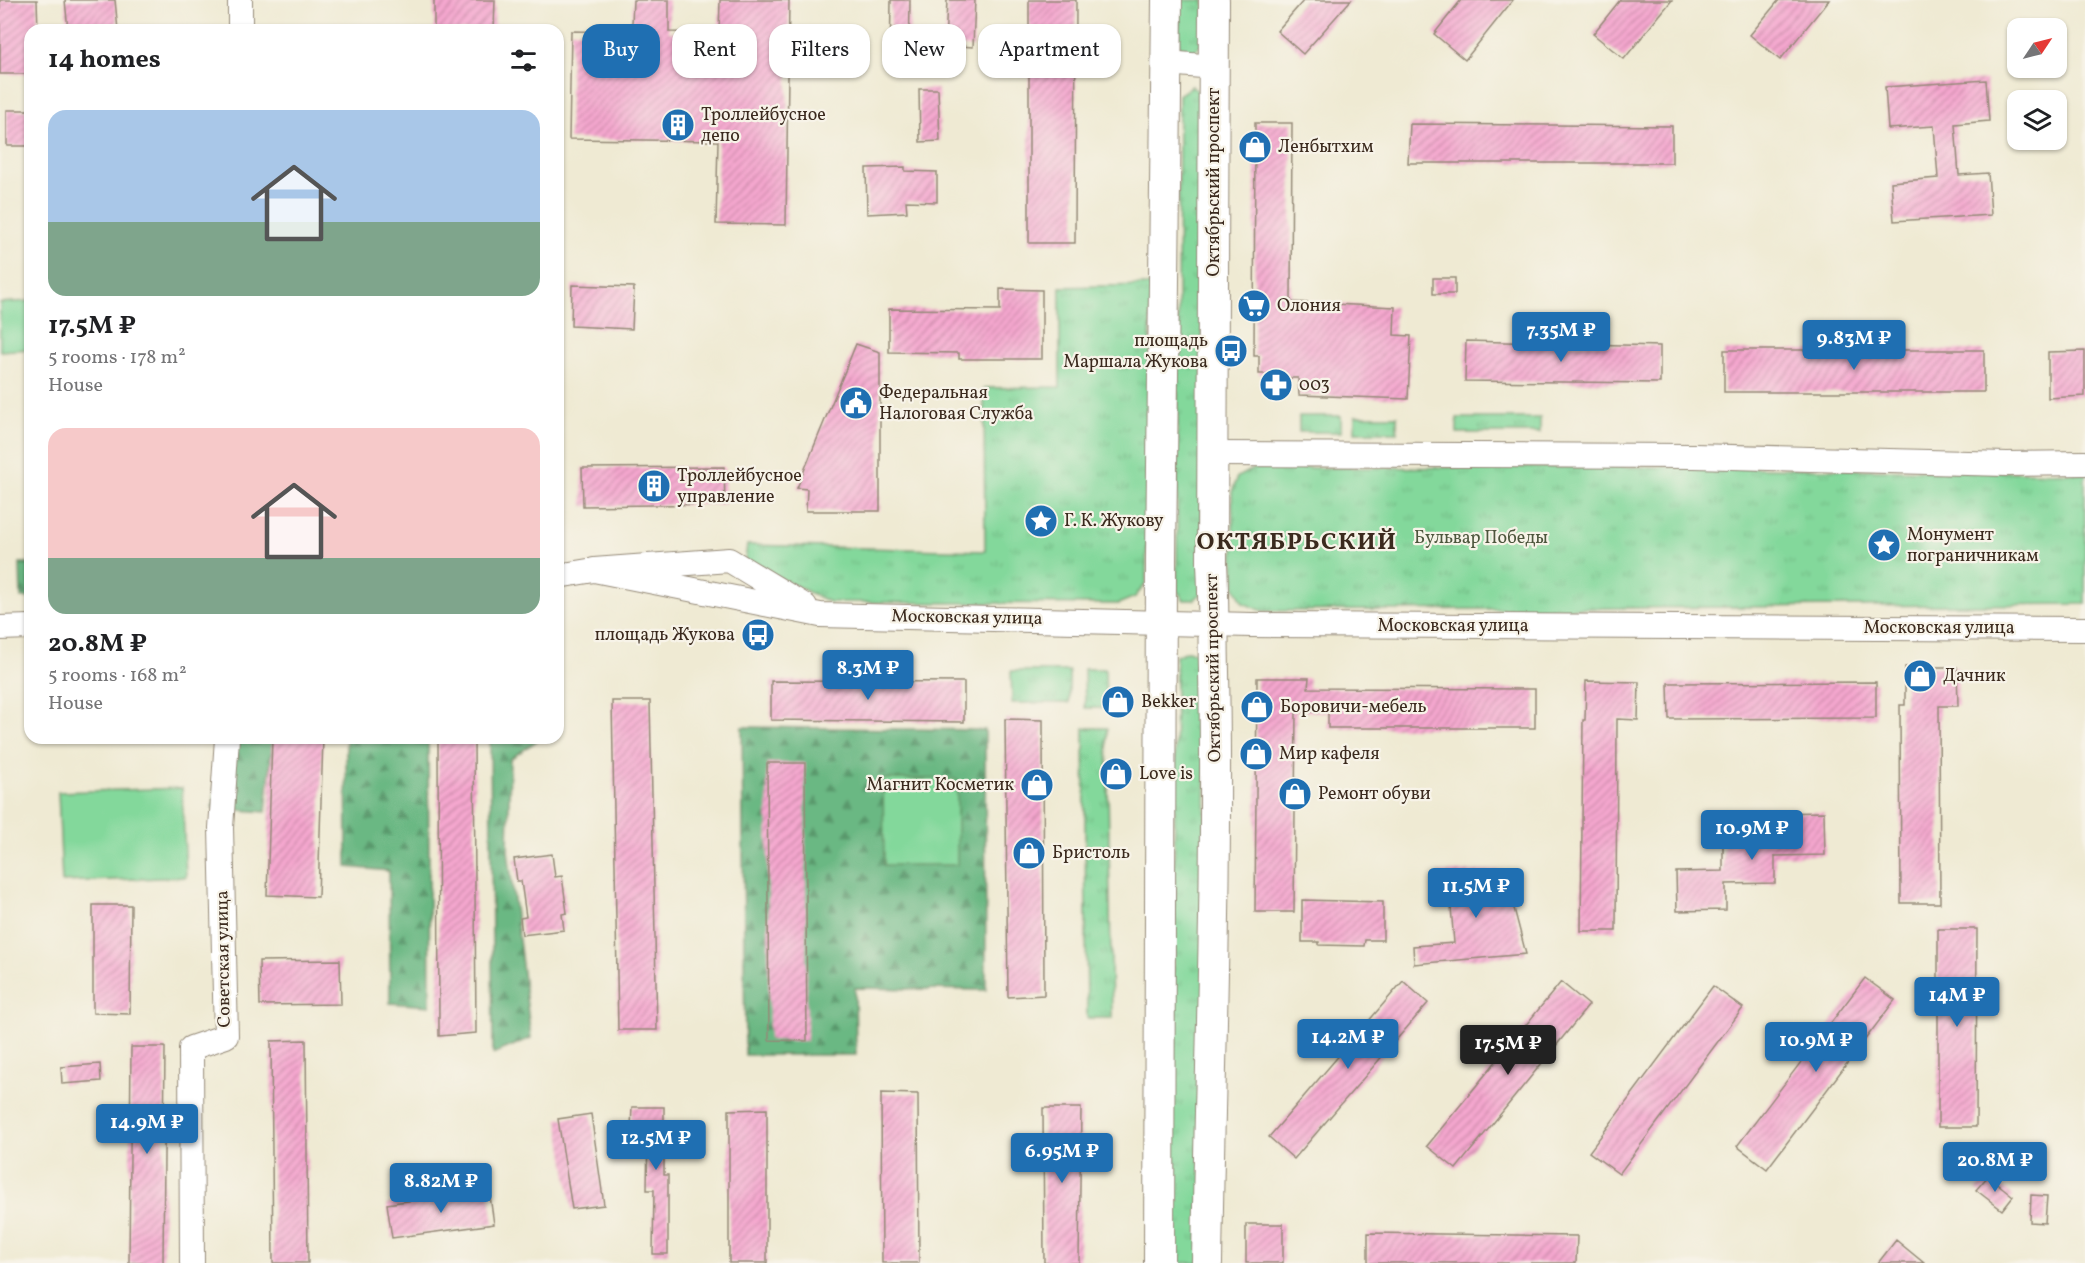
<!DOCTYPE html>
<html lang="en">
<head>
<meta charset="utf-8">
<style>
	:root { --surface:#fff; --page:#f6f6f6; --text:#202124; --muted:#757577; --accent:#1f6fb2 }
	body { margin:0; font-family:Vollkorn,serif; background:var(--page); color:var(--text); height:100vh; display:flex; flex-direction:column; font-size:22px; white-space:nowrap }
	* { box-sizing:border-box; margin:0 }
	p { font-size:20px; color:var(--muted) }
	.icon { flex:none; width:33px; height:33px; fill:none; stroke:currentColor; stroke-width:2; stroke-linecap:round; stroke-linejoin:round }
	.map { position:relative; flex:1; overflow:hidden }
	.panel { position:absolute; left:24px; top:24px; width:540px; height:720px; display:flex; flex-direction:column; background:var(--surface); border-radius:18px; box-shadow:0 2px 4px #0004 }
	.panel>* { flex:none }
	.top-card { position:absolute; left:582px; top:24px; width:570px; height:54px; display:flex; gap:12px }
	.needle { width:39px; rotate:55deg }
	.tools { position:absolute; left:2007px; top:18px; display:grid; gap:12px }
	.tools a { display:grid; place-items:center; width:60px; height:60px; border-radius:12px; background:var(--surface); box-shadow:0 2px 4px #0004; font-size:30px }
	.price { position:absolute; translate:-50% -51px; padding:0 14px; border-radius:6px; background:var(--accent); color:#fff; font-size:20px; line-height:39px; filter:drop-shadow(0 2px 3px #0008) }
	.price::after { content:''; position:absolute; left:50%; top:36px; width:18px; height:14px; margin-left:-9px; background:inherit; clip-path:polygon(0 0,100% 0,50% 100%) }
	.price.selected { background:#222; color:#fff }
	ul { padding:0; list-style:none }
	li { display:grid; align-content:center; gap:12px; height:318px; padding:0 24px }
	li span { display:grid; place-items:center; height:186px; border-radius:18px; color:#555 }
	li>.icon { margin-inline-start:auto }
	span .icon { width:108px; height:108px; fill:#fffc; stroke-width:1 }
	li b { font-size:26px }
	h2 { display:flex; justify-content:space-between; align-items:center; height:72px; padding:0 24px; font-size:26px }
	.chip { padding:0 21px; border-radius:18px; background:var(--surface); box-shadow:0 2px 4px #0004; font-size:21px; line-height:54px }
	.chip.selected { background:var(--accent); color:#fff }
	.map>svg:first-child { display:block }
	.grass { fill:url(#grass-tufts); stroke:#5f815c; stroke-width:1.5 }
	.forest { fill:url(#forest-firs); stroke:#527150; stroke-width:1.5 }
	.garden { fill:#83d89b; stroke:#5f815c; stroke-width:1.5 }
	.building { fill:url(#building-hatch) }
	.lines { fill:none; stroke-linecap:round; stroke-linejoin:round }
	.minor-casing { stroke:#958a78; stroke-width:26 }
	.major-casing { stroke:#958a78; stroke-width:32 }
	.minor { stroke:#fff; stroke-width:24 }
	.major { stroke:#fff; stroke-width:30 }
	.labels { text-anchor:middle; dominant-baseline:central; stroke-width:4.5; stroke-linejoin:round; paint-order:stroke }
	.poi-label { font-size:18px; fill:#3b2a1e; stroke:#f7f3e8; text-anchor:start }
	.street-label { font-size:18px; fill:#3b2a1e; stroke:#f7f3e8 }
	.park-label { font-size:18px; fill:#4d563d; stroke:#f7f3e8 }
	.district-label { font-size:24px; font-weight:bold; letter-spacing:1.5px; fill:#3b2a1e; stroke:#f7f3e8 }
</style>
</head>
<body>
<div class="map">
<svg width="2085" height="1263" viewBox="0 0 2085 1263">
	<defs>
		<pattern id="grass-tufts" width="24" height="20" patternUnits="userSpaceOnUse" patternTransform="scale(1.5)"><rect width="24" height="20" fill="#83d89b"/><path d="M3 7l-1-3M5 7V3M7 7l1-3M15 17l-1-3M17 17v-4M19 17l1-3" fill="none" stroke="#72ba85"/></pattern>
		<pattern id="forest-firs" width="22" height="20" patternUnits="userSpaceOnUse" patternTransform="scale(1.5)"><rect width="22" height="20" fill="#6ab883"/><path d="M5 1l3.5 6h-7zM16 11l3.5 6h-7z" fill="#58966b"/></pattern>
		<pattern id="building-hatch" width="6" height="6" patternUnits="userSpaceOnUse" patternTransform="scale(1.5)"><rect width="6" height="6" fill="#f5a7cf"/><path d="M-1 1l2-2M0 6l6-6M5 7l2-2" fill="none" stroke="#c888a7"/></pattern>
	</defs>
	<rect width="100%" height="100%" fill="#f7f3e8"/>
	<filter id="ink" filterUnits="userSpaceOnUse"><feTurbulence type="fractalNoise" baseFrequency=".0167" numOctaves="2"/><feDisplacementMap in="SourceGraphic" scale="12" xChannelSelector="R" yChannelSelector="G"/><feConvolveMatrix kernelMatrix="1 2 1 2 8 2 1 2 1" color-interpolation-filters="sRGB"/></filter>
	<filter id="wash" filterUnits="userSpaceOnUse"><feTurbulence type="fractalNoise" baseFrequency=".008" numOctaves="4" result="noise"/><feDisplacementMap in="SourceGraphic" scale="24" xChannelSelector="R" yChannelSelector="G"/><feGaussianBlur stdDeviation="1.35" result="paint"/><feColorMatrix in="noise" values="0 0 0 0 0 0 0 0 0 0 0 0 0 0 0 0 0 1.4 0 .05"/><feComposite in="paint" operator="in"/></filter>
	<g filter="url(#wash)">
		<rect width="100%" height="100%" fill="#efead3"/>
		<!-- grass -->
		<path class="grass" d="M 1179,0 L 1204,0 L 1204,40 L 1193,54 L 1179,46 Z
			M 1192,86 L 1203,96 L 1202,593 L 1194,600 L 1184,600 L 1177,591 L 1179,95 Z
			M 1151,285 L 1146,584 L 1135,597 L 1118,604 L 829,602 L 745,561 L 747,545 L 985,551 L 984,388 L 1060,387 L 1060,287 Z
			M 1299,416 L 1341,416 L 1341,432 L 1299,432 Z
			M 1355,416 L 1397,416 L 1397,432 L 1355,432 Z
			M 1457,418 L 1540,418 L 1540,433 L 1457,433 Z
			M 1695,467 L 2085,473 L 2085,604 L 1263,611 L 1243,603 L 1235,587 L 1232,492 L 1237,477 L 1256,468 Z
			M 1186,651 L 1198,652 L 1205,658 L 1207,1263 L 1171,1263 L 1176,656 Z
			M 1084,669 L 1105,669 L 1106,708 L 1085,708 Z
			M 1011,671 L 1069,671 L 1069,703 L 1012,703 Z
			M 1084,728 L 1107,728 L 1112,1018 L 1087,1018 Z"/>
		<!-- forest -->
		<path class="forest" d="M 20,563 L 30,563 L 30,598 L 21,598 Z
			M 742,727 L 985,730 L 986,990 L 855,988 L 856,1055 L 745,1055 Z
			M 221,738 L 273,738 L 266,812 L 213,808 Z
			M 346,738 L 428,738 L 430,1006 L 390,1003 L 389,871 L 347,867 Z
			M 490,738 L 541,738 L 510,759 L 508,850 L 531,1038 L 493,1054 Z"/>
		<!-- garden -->
		<path class="garden" d="M 30,301 L 30,349 L 0,351 L 0,303 Z
			M 883,779 L 957,779 L 957,865 L 884,865 Z
			M 182,788 L 186,877 L 62,882 L 58,792 Z"/>
		<g id="blocks">
			<!-- building -->
			<path class="building" d="M 0,0 L 37,0 L 38,30 L 30,30 L 30,74 L 0,74 Z
				M 65,0 L 115,0 L 118,30 L 68,30 Z
				M 434,0 L 495,0 L 494,30 L 434,30 Z
				M 633,0 L 669,0 L 669,32 L 719,33 L 720,0 L 789,0 L 786,225 L 716,224 L 718,141 L 569,139 L 571,31 L 620,32 L 620,24 L 632,24 Z
				M 891,0 L 910,0 L 909,65 L 890,65 Z
				M 947,0 L 975,0 L 973,47 L 945,45 Z
				M 1029,0 L 1076,0 L 1075,243 L 1029,243 Z
				M 1304,0 L 1351,0 L 1303,54 L 1277,31 Z
				M 1461,0 L 1513,0 L 1465,60 L 1434,34 Z
				M 1620,0 L 1672,0 L 1624,59 L 1593,34 Z
				M 1779,0 L 1829,0 L 1780,60 L 1750,35 Z
				M 1986,80 L 1989,121 L 1955,124 L 1959,175 L 1988,173 L 1991,215 L 1894,221 L 1891,182 L 1938,178 L 1934,126 L 1888,129 L 1885,87 Z
				M 919,89 L 938,89 L 940,141 L 920,142 Z
				M 7,110 L 30,110 L 30,146 L 7,146 Z
				M 1255,123 L 1292,123 L 1291,302 L 1395,307 L 1394,335 L 1411,336 L 1408,399 L 1299,395 L 1298,378 L 1273,378 L 1273,374 L 1259,374 L 1259,356 L 1254,356 Z
				M 1410,124 L 1672,126 L 1672,163 L 1408,163 Z
				M 905,167 L 905,171 L 937,172 L 937,202 L 906,201 L 907,212 L 867,214 L 866,168 Z
				M 1433,278 L 1455,278 L 1455,294 L 1433,294 Z
				M 572,285 L 634,287 L 632,329 L 571,326 Z
				M 1000,289 L 1042,290 L 1042,359 L 959,359 L 959,353 L 889,352 L 889,309 L 1000,310 Z
				M 1466,341 L 1660,346 L 1660,383 L 1465,381 Z
				M 856,344 L 880,352 L 880,511 L 806,511 L 807,489 L 797,488 Z
				M 1724,350 L 1984,350 L 1984,392 L 1724,392 Z
				M 2085,351 L 2085,396 L 2048,398 L 2048,352 Z
				M 724,467 L 725,504 L 583,506 L 582,468 Z
				M 1905,667 L 1957,667 L 1958,706 L 1939,706 L 1940,903 L 1901,903 L 1900,705 L 1905,705 Z
				M 1257,678 L 1309,678 L 1308,688 L 1535,689 L 1535,728 L 1328,728 L 1328,712 L 1296,711 L 1294,912 L 1255,912 Z
				M 771,681 L 964,682 L 964,722 L 771,720 Z
				M 1586,681 L 1639,682 L 1638,720 L 1617,719 L 1616,931 L 1581,931 L 1583,720 L 1585,720 Z
				M 1876,682 L 1876,718 L 1669,719 L 1668,683 Z
				M 612,701 L 650,701 L 657,1030 L 618,1030 Z
				M 1005,719 L 1043,720 L 1044,995 L 1008,997 Z
				M 272,738 L 323,738 L 318,897 L 267,895 Z
				M 438,738 L 474,738 L 476,1033 L 439,1036 Z
				M 767,763 L 805,763 L 807,1041 L 769,1040 Z
				M 1824,812 L 1825,855 L 1775,856 L 1775,883 L 1726,884 L 1726,910 L 1677,911 L 1676,872 L 1723,871 L 1723,843 L 1774,842 L 1773,813 Z
				M 552,854 L 555,877 L 562,876 L 567,913 L 562,914 L 564,930 L 522,935 L 520,918 L 526,917 L 521,881 L 517,881 L 514,859 Z
				M 1504,870 L 1526,954 L 1414,964 L 1413,946 L 1454,943 L 1450,895 L 1440,896 L 1438,873 Z
				M 1302,900 L 1383,902 L 1383,940 L 1365,940 L 1364,946 L 1319,945 L 1319,942 L 1302,942 Z
				M 93,905 L 131,905 L 130,1014 L 93,1013 Z
				M 1938,929 L 1977,929 L 1976,1127 L 1938,1127 Z
				M 340,960 L 341,1004 L 260,1005 L 259,961 Z
				M 1865,978 L 1895,1000 L 1767,1169 L 1737,1146 Z
				M 1403,981 L 1428,1003 L 1294,1159 L 1269,1137 Z
				M 1561,982 L 1589,1005 L 1456,1169 L 1427,1146 Z
				M 1713,986 L 1743,1008 L 1619,1174 L 1589,1152 Z
				M 306,1040 L 308,1263 L 273,1263 L 271,1041 Z
				M 131,1047 L 165,1047 L 163,1263 L 129,1263 Z
				M 100,1064 L 101,1081 L 62,1084 L 61,1067 Z
				M 881,1093 L 918,1094 L 919,1263 L 882,1263 Z
				M 632,1107 L 664,1107 L 664,1175 L 668,1175 L 668,1254 L 653,1254 L 654,1190 L 647,1190 L 648,1127 L 631,1127 Z
				M 1043,1108 L 1081,1108 L 1079,1263 L 1044,1263 Z
				M 767,1109 L 767,1263 L 729,1263 L 729,1110 Z
				M 591,1114 L 604,1205 L 572,1209 L 558,1119 Z
				M 1988,1176 L 2013,1196 L 2002,1210 L 1976,1190 Z
				M 489,1189 L 494,1224 L 392,1238 L 387,1204 Z
				M 2031,1195 L 2047,1196 L 2045,1223 L 2030,1222 Z
				M 1246,1224 L 1283,1224 L 1283,1263 L 1246,1263 Z
				M 1368,1233 L 1577,1236 L 1576,1263 L 1368,1263 Z
				M 1896,1240 L 1924,1263 L 1878,1263 Z"/>
		</g>
	</g>
	<g filter="url(#ink)">
		<use href="#blocks" fill-opacity="0" stroke="#958a78" stroke-width="1.5"/>
		<g class="lines">
			<!-- minor casing -->
			<g class="minor-casing">
				<path id="minor" d="M 240,30 L 240,0
					M 1167,63 L 1214,67
					M 1214,454 L 1694,456 L 2007,464 L 2085,463
					M 594,570 L 820,615 L 1252,625 L 2085,629
					M 558,576 L 594,570 L 729,560 L 805,606
					M 0,628 L 30,627
					M 192,1263 L 191,1048 L 226,1036 L 221,828 L 227,738"/>
			</g>
			<!-- major casing -->
			<g class="major-casing">
				<path id="major" d="M 1159,1263 L 1161,560 L 1167,0
					M 1207,1263 C 1210,1066 1218,869 1214,672 C 1213,635 1214,599 1212,563 L 1214,0"/>
			</g>
			<!-- minor -->
			<use href="#minor" class="minor"/>
			<!-- major -->
			<use href="#major" class="major"/>
		</g>
	</g>
	<!-- icons -->
	<defs>
		<g id="building-disc" transform="scale(1.725)"><circle r="9.5" fill="#1f6fb2" stroke="#f7f3e8"/><path d="M-4-6H4V6H1V3H-1V6H-4ZM-2.5-4.3h1.7v1.8h-1.7ZM.8-4.3h1.7v1.8H.8ZM-2.5-1h1.7V.8h-1.7ZM.8-1h1.7V.8H.8Z" fill="#fff"/></g>
		<g id="shop-disc" transform="scale(1.725)"><circle r="9.5" fill="#1f6fb2" stroke="#f7f3e8"/><path d="M-5-2.5h2.3a2.7 3.5 0 0 1 5.4 0H5L5.5 6h-11ZM-1.5-2.5h3a1.5 2.3 0 0 0-3 0Z" fill="#fff"/></g>
		<g id="supermarket-disc" transform="scale(1.725)"><circle r="9.5" fill="#1f6fb2" stroke="#f7f3e8"/><path d="M-6-5.5h2.5l.6 2H6L4.5 2H-2.5L-4.4-4H-6ZM-1.5 3.2a1.3 1.3 0 1 0 .1 0ZM3 3.2a1.3 1.3 0 1 0 .1 0Z" fill="#fff"/></g>
		<g id="bus-disc" transform="scale(1.725)"><circle r="9.5" fill="#1f6fb2" stroke="#f7f3e8"/><path d="M-5-6H5V4H4V6H2V4H-2V6H-4V4H-5ZM-3.5-4V0h7V-4ZM-3.5 1.2v1.5H-2V1.2ZM2 1.2v1.5H3.5V1.2Z" fill="#fff"/></g>
		<g id="pharmacy-disc" transform="scale(1.725)"><circle r="9.5" fill="#1f6fb2" stroke="#f7f3e8"/><path d="M-2-6h4v4h4v4h-4v4h-4v-4h-4v-4h4Z" fill="#fff"/></g>
		<g id="civic-disc" transform="scale(1.725)"><circle r="9.5" fill="#1f6fb2" stroke="#f7f3e8"/><path d="M-.6-6.5H3V-4.5H.6V-3L4-1V1h2V6H-6V1h2V-1L-.6-3ZM-1.2 2.5V6h2.4V2.5Z" fill="#fff"/></g>
		<g id="sight-disc" transform="scale(1.725)"><circle r="9.5" fill="#1f6fb2" stroke="#f7f3e8"/><path d="M0-6L1.8-2.2L6-1.7L2.9 1.2L3.7 5.4L0 3.3L-3.7 5.4L-2.9 1.2L-6-1.7L-1.8-2.2Z" fill="#fff"/></g>
	</defs>
	<g fill-rule="evenodd">
		<use href="#building-disc" x="678" y="125"/>
		<use href="#shop-disc" x="1255" y="147"/>
		<use href="#supermarket-disc" x="1254" y="306"/>
		<use href="#bus-disc" x="1231" y="351"/>
		<use href="#pharmacy-disc" x="1276" y="385"/>
		<use href="#civic-disc" x="856" y="403"/>
		<use href="#building-disc" x="654" y="486"/>
		<use href="#sight-disc" x="1041" y="521"/>
		<use href="#sight-disc" x="1884" y="545"/>
		<use href="#bus-disc" x="758" y="635"/>
		<use href="#shop-disc" x="1920" y="676"/>
		<use href="#shop-disc" x="1118" y="702"/>
		<use href="#shop-disc" x="1257" y="707"/>
		<use href="#shop-disc" x="1256" y="754"/>
		<use href="#shop-disc" x="1116" y="774"/>
		<use href="#shop-disc" x="1037" y="785"/>
		<use href="#shop-disc" x="1295" y="794"/>
		<use href="#shop-disc" x="1029" y="853"/>
	</g>
	<g class="labels">
		<!-- poi labels -->
		<g class="poi-label">
			<text x="701" y="115">Троллейбусное<tspan x="701" dy="21">депо</tspan></text>
			<text x="1278" y="147">Ленбытхим</text>
			<text x="1277" y="306">Олония</text>
			<text x="1208" y="341" text-anchor="end">площадь<tspan x="1208" dy="21">Маршала Жукова</tspan></text>
			<text x="1299" y="385">003</text>
			<text x="879" y="393">Федеральная<tspan x="879" dy="21">Налоговая Служба</tspan></text>
			<text x="677" y="476">Троллейбусное<tspan x="677" dy="21">управление</tspan></text>
			<text x="1064" y="521">Г. К. Жукову</text>
			<text x="1907" y="535">Монумент<tspan x="1907" dy="21">пограничникам</tspan></text>
			<text x="735" y="635" text-anchor="end">площадь Жукова</text>
			<text x="1943" y="676">Дачник</text>
			<text x="1141" y="702">Bekker</text>
			<text x="1280" y="707">Боровичи-мебель</text>
			<text x="1279" y="754">Мир кафеля</text>
			<text x="1139" y="774">Love is</text>
			<text x="1014" y="785" text-anchor="end">Магнит Косметик</text>
			<text x="1318" y="794">Ремонт обуви</text>
			<text x="1052" y="853">Бристоль</text>
		</g>
		<!-- street labels -->
		<g class="street-label">
			<text transform="translate(1214 182) rotate(-90)">Октябрьский проспект</text>
			<text transform="translate(967 618) rotate(1)">Московская улица</text>
			<text x="1453" y="626">Московская улица</text>
			<text x="1939" y="628">Московская улица</text>
			<text transform="translate(1214 668) rotate(-91)">Октябрьский проспект</text>
			<text transform="translate(224 959) rotate(-91)">Советская улица</text>
		</g>
		<!-- park labels -->
		<g class="park-label">
			<text x="1481" y="538">Бульвар Победы</text>
		</g>
		<!-- district labels -->
		<g class="district-label">
			<text x="1297" y="543">ОКТЯБРЬСКИЙ</text>
		</g>
	</g>
</svg>
<div class="tools">
<a><svg class="needle" viewBox="-14 -14 28 28"><path d="M0-13l5 13h-10z" fill="#e53935"/><path d="M0 13l5-13h-10z" fill="#757577"/></svg></a>
<a><svg class="icon" aria-label="layers" viewBox="0 0 24 24"><path d="M12 4l9 5-9 5-9-5zM3 14l9 5 9-5"/></svg></a>
</div>
<b class="price" style="left:1561px;top:363px">7.35M ₽</b>
<b class="price" style="left:1854px;top:371px">9.83M ₽</b>
<b class="price" style="left:868px;top:701px">8.3M ₽</b>
<b class="price" style="left:1752px;top:861px">10.9M ₽</b>
<b class="price" style="left:1476px;top:919px">11.5M ₽</b>
<b class="price" style="left:1957px;top:1028px">14M ₽</b>
<b class="price" style="left:1348px;top:1070px">14.2M ₽</b>
<b class="price" style="left:1816px;top:1073px">10.9M ₽</b>
<b class="price selected" style="left:1508px;top:1076px">17.5M ₽</b>
<b class="price" style="left:147px;top:1155px">14.9M ₽</b>
<b class="price" style="left:656px;top:1171px">12.5M ₽</b>
<b class="price" style="left:1062px;top:1184px">6.95M ₽</b>
<b class="price" style="left:1995px;top:1193px">20.8M ₽</b>
<b class="price" style="left:441px;top:1214px">8.82M ₽</b>
<div class="top-card">
<a class="chip selected">Buy</a>
<a class="chip">Rent</a>
<a class="chip">Filters</a>
<a class="chip">New</a>
<a class="chip">Apartment</a>
</div>
<section class="panel">
<h2>14 homes<svg class="icon" aria-label="filters" viewBox="0 0 24 24"><path d="M4 7h16M4 17h16"/><circle cx="9" cy="7" r="2"/><circle cx="15" cy="17" r="2"/></svg></h2>
<ul>
<li><span style="background:linear-gradient(#a9c7e8 60%,#7fa58c 0)"><svg class="icon" aria-label="home" viewBox="0 0 24 24"><path d="M3 11l9-7 9 7M6 9v11h12V9"/></svg></span><div><b>17.5M ₽</b><p>5 rooms · 178 m²</p><p>House</p></div></li>
<li><span style="background:linear-gradient(#f6c9c9 70%,#7fa58c 0)"><svg class="icon" aria-label="home" viewBox="0 0 24 24"><path d="M3 11l9-7 9 7M6 9v11h12V9"/></svg></span><div><b>20.8M ₽</b><p>5 rooms · 168 m²</p><p>House</p></div></li>
</ul>
</section>
</div>
</body>
</html>
